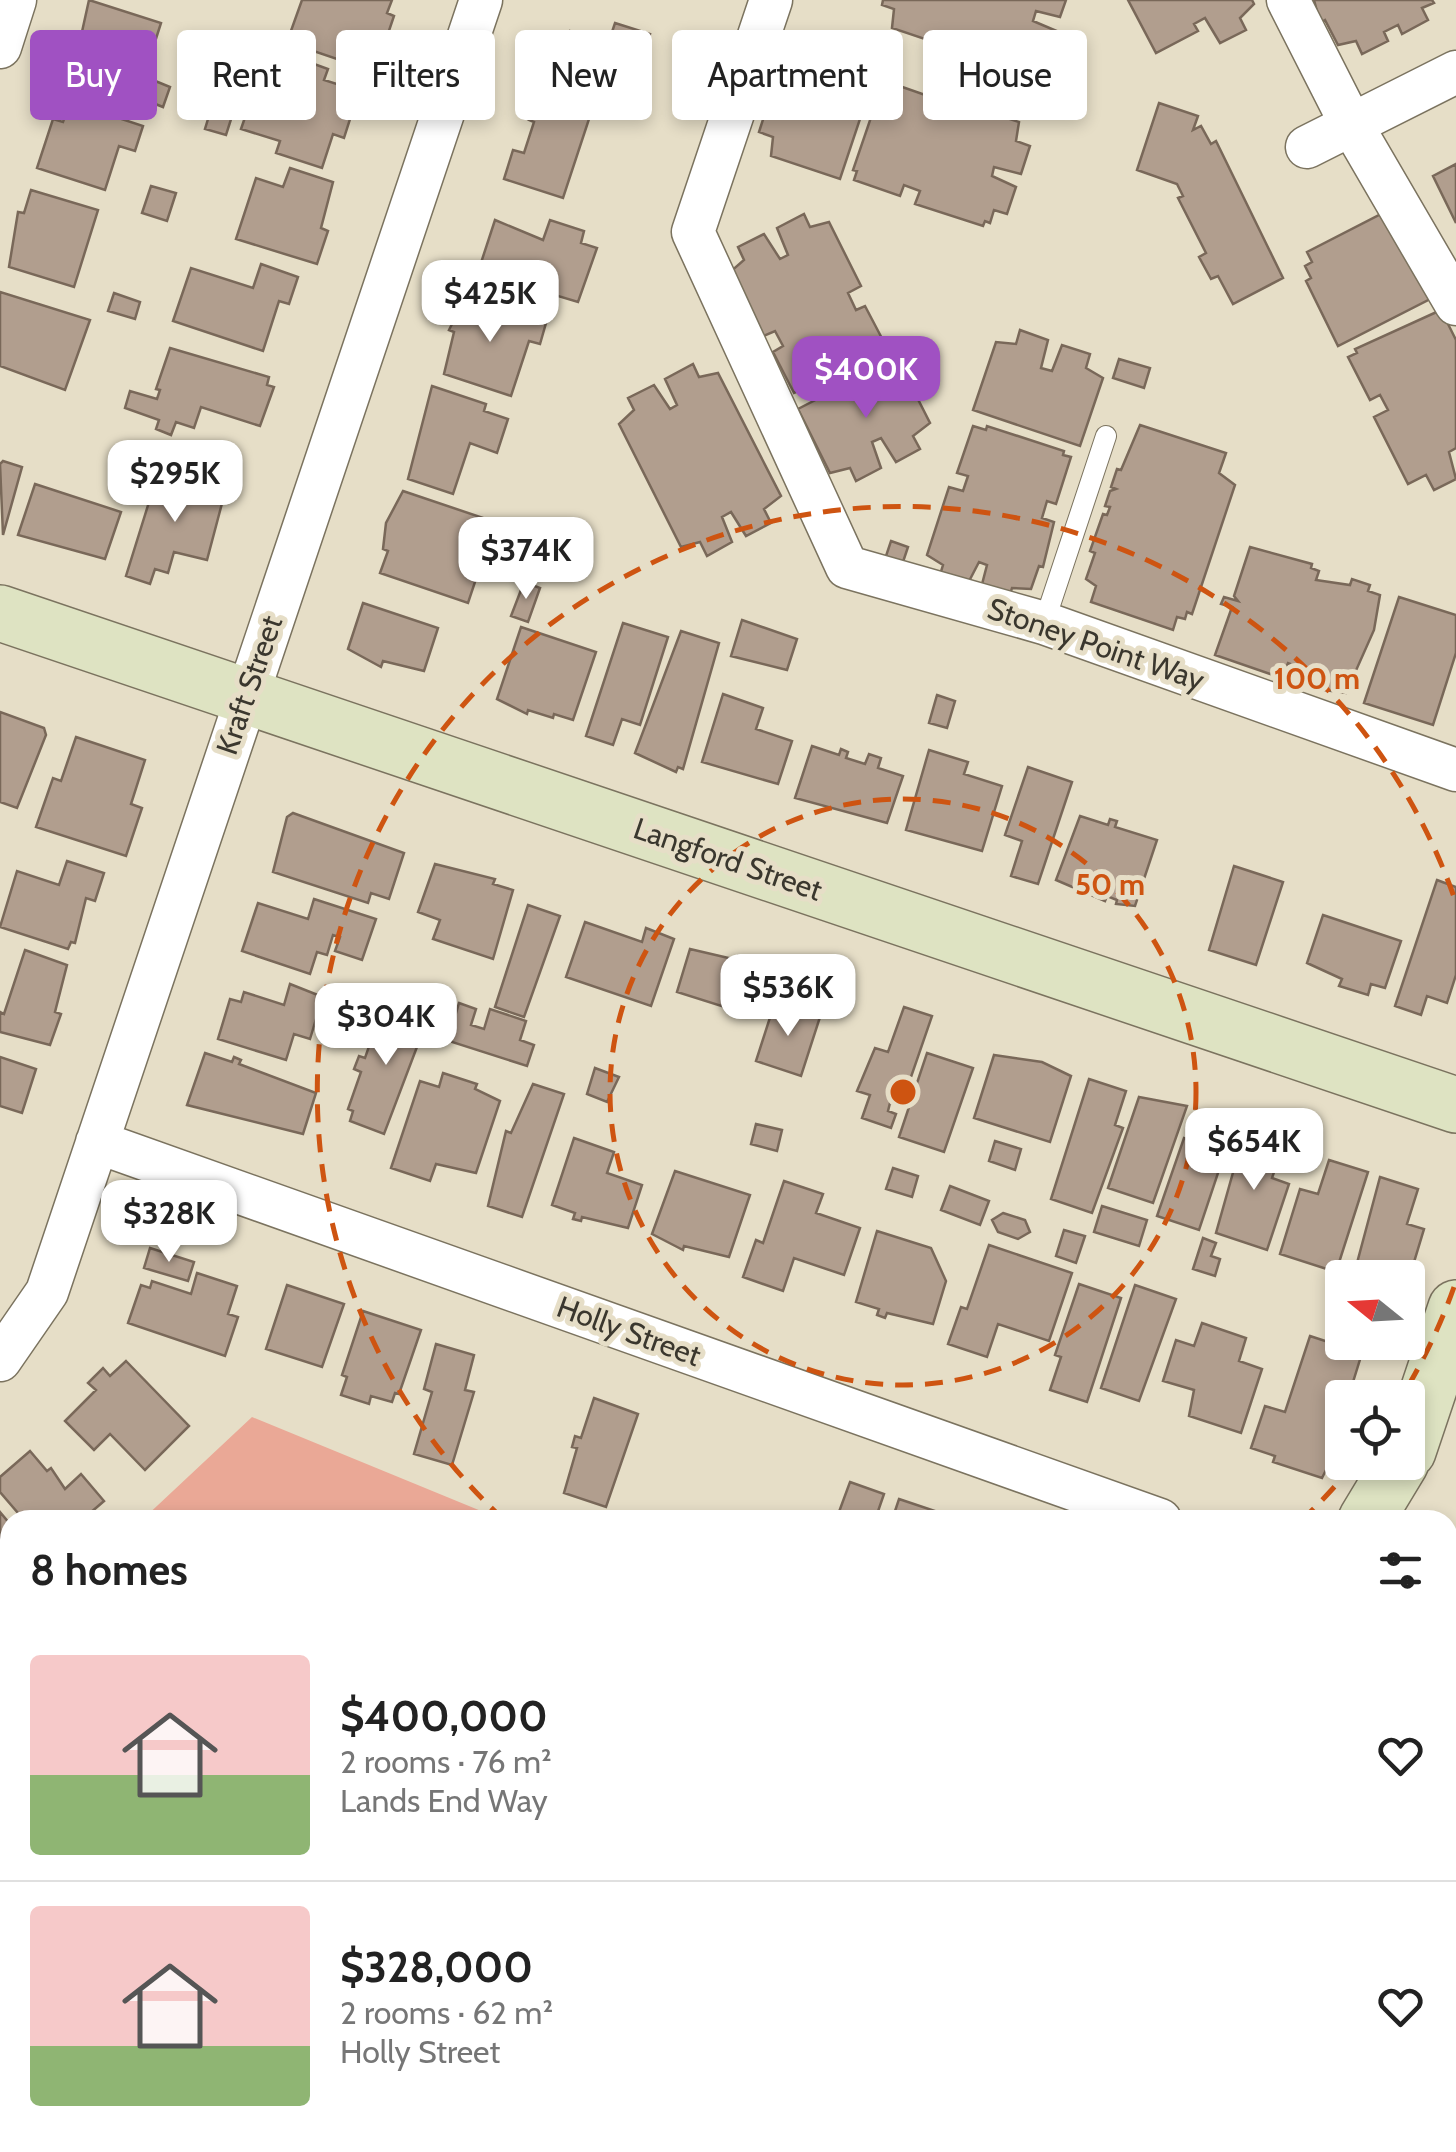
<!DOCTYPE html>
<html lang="en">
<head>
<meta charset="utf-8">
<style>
	:root { --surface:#fff; --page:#f6f6f6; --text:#222; --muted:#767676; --line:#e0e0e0; --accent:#a051c2 }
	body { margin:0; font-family:Cabin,sans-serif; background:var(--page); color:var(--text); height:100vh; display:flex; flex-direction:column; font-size:38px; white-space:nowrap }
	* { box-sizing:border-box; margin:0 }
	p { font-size:32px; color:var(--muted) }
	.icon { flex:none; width:55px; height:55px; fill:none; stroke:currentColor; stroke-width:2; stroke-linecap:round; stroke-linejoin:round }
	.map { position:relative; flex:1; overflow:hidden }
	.panel { position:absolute; left:0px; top:1510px; width:1458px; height:642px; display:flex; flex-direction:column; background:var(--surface); border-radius:30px 30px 0 0; box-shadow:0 5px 15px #0003 }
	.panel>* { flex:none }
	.top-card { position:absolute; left:30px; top:30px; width:1398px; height:90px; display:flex; gap:20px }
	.needle { width:65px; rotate:288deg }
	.tools { position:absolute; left:1325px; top:1260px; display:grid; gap:20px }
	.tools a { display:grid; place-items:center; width:100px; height:100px; border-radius:10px; background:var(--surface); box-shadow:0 5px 15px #0003; font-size:50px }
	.price { position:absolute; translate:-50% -85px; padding:0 22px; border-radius:20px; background:#fff; color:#222; font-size:32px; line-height:65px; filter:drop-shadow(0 2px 5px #0008) }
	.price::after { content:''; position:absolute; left:50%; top:60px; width:30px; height:22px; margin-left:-15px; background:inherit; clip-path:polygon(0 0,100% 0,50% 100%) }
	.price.on { background:var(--accent); color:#fff }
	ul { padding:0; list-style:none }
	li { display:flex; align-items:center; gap:30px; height:250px; padding:0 30px }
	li+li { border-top:2px solid var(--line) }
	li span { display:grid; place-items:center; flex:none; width:280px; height:200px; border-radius:10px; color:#555 }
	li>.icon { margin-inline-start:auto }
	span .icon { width:120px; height:120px; fill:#fffc; stroke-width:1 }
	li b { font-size:42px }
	h2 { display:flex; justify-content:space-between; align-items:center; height:120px; padding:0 30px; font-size:42px }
	.tag { padding:0 35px; border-radius:10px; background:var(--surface); box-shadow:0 5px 15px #0003; font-size:35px; line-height:90px }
	.tag.on { background:var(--accent); color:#fff }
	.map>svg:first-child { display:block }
	.green { fill:#eaa896 }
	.building { fill:#b19e8e; stroke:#796859; stroke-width:2.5 }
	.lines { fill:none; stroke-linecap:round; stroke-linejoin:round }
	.lane-casing { stroke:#7b735f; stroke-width:22 }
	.street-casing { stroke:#7b735f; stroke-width:45 }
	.secondary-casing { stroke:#7b735f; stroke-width:58 }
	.lane { stroke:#fff; stroke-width:20 }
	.street { stroke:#fff; stroke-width:42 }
	.secondary { stroke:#dee3c2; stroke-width:55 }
	.ring { fill:none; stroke:#ce5411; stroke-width:5; stroke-dasharray:18 12 }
	.labels { text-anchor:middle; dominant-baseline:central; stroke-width:10; stroke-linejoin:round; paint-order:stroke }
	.street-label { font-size:30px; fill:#3a372e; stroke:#e6dec7 }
	.centre { fill:#ce5411; stroke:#e6dec7; stroke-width:5 }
	.ring-label { font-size:30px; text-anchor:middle; font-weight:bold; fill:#ce5411; stroke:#e6dec7; stroke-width:10; stroke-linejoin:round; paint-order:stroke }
</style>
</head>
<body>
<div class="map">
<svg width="1456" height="2152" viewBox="0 0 1456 2152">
	<rect width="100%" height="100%" fill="#e6dec7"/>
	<!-- green -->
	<path class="green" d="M 252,1417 L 503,1520 L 142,1520 Z
		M 10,1644 L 10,2142 L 197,2143 L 193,2152 L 0,2152 L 0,1653 Z"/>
	<!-- building -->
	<path class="building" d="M 89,0 L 161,23 L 138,95 L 72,77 Z
		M 302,0 L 392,0 L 387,13 L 394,16 L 375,72 L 287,42 Z
		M 883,0 L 1066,0 L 1060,17 L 1036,11 L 1033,21 L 1059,32 L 1049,62 L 1035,57 L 1026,73 L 892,28 L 894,9 L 882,5 Z
		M 1128,0 L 1252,0 L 1254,4 L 1240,18 L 1246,30 L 1220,43 L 1205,18 L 1194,24 L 1198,31 L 1156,53 Z
		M 1314,0 L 1432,0 L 1434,3 L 1422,8 L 1428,20 L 1402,34 L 1398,25 L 1384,32 L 1388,41 L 1362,54 L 1356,41 L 1338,45 L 1325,20 L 1320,23 Z
		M 615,23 L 650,34 L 641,60 L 626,55 L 611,98 L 541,74 L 555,36 L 567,40 L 570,31 L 585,36 L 587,32 L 608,44 Z
		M 234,47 L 277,60 L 255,94 L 244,91 L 242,99 L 230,95 L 228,102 L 213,97 L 218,82 L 223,84 Z
		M 807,51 L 875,74 L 840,179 L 771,156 L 773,137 L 759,132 L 768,104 L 797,110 L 800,103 L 773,91 L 782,63 L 796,67 Z
		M 292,56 L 328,69 L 324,80 L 359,91 L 344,138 L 333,134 L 322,168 L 276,153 L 280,141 L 241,129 L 251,100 L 261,104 L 264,94 L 278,98 Z
		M 148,78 L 170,87 L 163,107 L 140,98 Z
		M 888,82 L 934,98 L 931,108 L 947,114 L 952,100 L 1019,122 L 1016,141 L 1030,146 L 1021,174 L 994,167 L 992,176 L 1016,187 L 1007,214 L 994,210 L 990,223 L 985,221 L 983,226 L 915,204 L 920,191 L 904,185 L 900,196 L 854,180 L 857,171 L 853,170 L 880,91 L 884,93 Z
		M 70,102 L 143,126 L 135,151 L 119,146 L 105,190 L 37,168 L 53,119 L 63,122 Z
		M 540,103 L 589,119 L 563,198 L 504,179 L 513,150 L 524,153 L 534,122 L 529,120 Z
		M 1159,103 L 1198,116 L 1193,130 L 1201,126 L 1211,144 L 1216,141 L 1283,278 L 1233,304 L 1218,276 L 1211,279 L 1199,257 L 1206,253 L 1178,198 L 1183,196 L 1177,184 L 1137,170 Z
		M 212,106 L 233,113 L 226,135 L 205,129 Z
		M 1456,164 L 1456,223 L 1433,176 Z
		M 290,168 L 333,182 L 321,228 L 328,231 L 317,264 L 236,239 L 256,178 L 283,187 Z
		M 151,186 L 176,193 L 167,221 L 142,213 Z
		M 31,190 L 98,210 L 74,287 L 9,267 L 18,212 L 24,213 Z
		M 1387,211 L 1438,295 L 1338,346 L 1306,281 L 1311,278 L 1305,266 L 1312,262 L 1307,252 Z
		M 804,214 L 810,227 L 829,222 L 861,286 L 848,293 L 856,310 L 865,306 L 887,348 L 806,393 L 803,389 L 794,393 L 773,352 L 783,346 L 775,331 L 761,337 L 729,273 L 744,260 L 738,247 L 764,234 L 780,259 L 788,255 L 777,228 Z
		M 495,220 L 543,240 L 550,220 L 584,231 L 581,243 L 597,248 L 578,302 L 478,272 Z
		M 261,264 L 298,277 L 289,304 L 279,301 L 263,351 L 173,321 L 191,268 L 253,288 Z
		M 0,292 L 90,320 L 65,390 L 0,366 Z
		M 114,293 L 140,302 L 135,319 L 108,311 Z
		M 466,296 L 546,323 L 540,344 L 529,341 L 511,396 L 444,374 L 454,332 L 449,330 Z
		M 1441,310 L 1456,340 L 1456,448 L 1449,452 L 1456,479 L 1434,490 L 1426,475 L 1408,484 L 1374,417 L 1388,410 L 1380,395 L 1370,400 L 1348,357 L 1357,353 L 1355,349 Z
		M 1020,330 L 1048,340 L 1041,368 L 1052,371 L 1062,345 L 1090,354 L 1086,368 L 1103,378 L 1080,446 L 973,410 L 996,342 L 1016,344 Z
		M 170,348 L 269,377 L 267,385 L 274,387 L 260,426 L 201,407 L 194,428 L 176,422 L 171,435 L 156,429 L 159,420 L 125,408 L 130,391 L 157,399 L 160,390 L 156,389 Z
		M 897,358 L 930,423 L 913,436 L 920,449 L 896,462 L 881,438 L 872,442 L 881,468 L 856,481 L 850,468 L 830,473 L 798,409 Z
		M 1119,359 L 1150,368 L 1144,388 L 1113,378 Z
		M 693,364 L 699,377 L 718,373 L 781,496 L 764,509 L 771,523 L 746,536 L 731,512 L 722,517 L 732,542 L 707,556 L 700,542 L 681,547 L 619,424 L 634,410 L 628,398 L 654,385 L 670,409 L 677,405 L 665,379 Z
		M 432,386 L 486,404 L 484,411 L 508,419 L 497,453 L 470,443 L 453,494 L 408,479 Z
		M 1140,425 L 1226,453 L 1219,473 L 1235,485 L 1192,614 L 1187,612 L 1185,619 L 1177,617 L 1173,630 L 1091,602 L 1096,586 L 1086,579 L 1095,553 L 1090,551 L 1103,514 L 1107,515 L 1110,507 L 1105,506 L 1110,491 L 1116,489 L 1111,487 L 1117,469 L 1121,470 Z
		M 973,426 L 986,430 L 987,426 L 1064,451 L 1063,455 L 1071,457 L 1056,504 L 1047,501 L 1042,518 L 1054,522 L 1043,567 L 1039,566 L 1031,589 L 1012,588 L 1008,601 L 980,592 L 987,565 L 979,562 L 966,587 L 939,578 L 943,565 L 927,555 L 949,487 L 963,491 L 968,476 L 957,473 Z
		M 3,461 L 22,467 L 3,535 L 0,464 Z
		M 159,470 L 225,492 L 207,560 L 174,552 L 168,573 L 155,569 L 150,584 L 126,576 Z
		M 35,484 L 121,512 L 105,559 L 18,535 Z
		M 403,491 L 495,522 L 468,603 L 380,573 L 388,551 L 383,549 L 386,523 Z
		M 512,521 L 538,529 L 523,572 L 498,564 Z
		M 891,541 L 908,547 L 899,574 L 882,568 Z
		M 1250,547 L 1312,564 L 1311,568 L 1319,571 L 1316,580 L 1350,585 L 1352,579 L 1370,585 L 1368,591 L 1380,595 L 1374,630 L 1346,693 L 1316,689 L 1317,684 L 1301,679 L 1304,669 L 1288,663 L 1282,678 L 1215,655 L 1232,607 L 1221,604 L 1224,597 L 1238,601 L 1234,596 Z
		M 524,582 L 540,588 L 528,622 L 511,616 Z
		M 1399,597 L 1456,615 L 1456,653 L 1433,725 L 1364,703 Z
		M 363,603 L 438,628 L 424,671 L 383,661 L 381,667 L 348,649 Z
		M 742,620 L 797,639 L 787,670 L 731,656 Z
		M 623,623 L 668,637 L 640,725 L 622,719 L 613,745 L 586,736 Z
		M 521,627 L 596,652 L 573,720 L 554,714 L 553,718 L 528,710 L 527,714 L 497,699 Z
		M 681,631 L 719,643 L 683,769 L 678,767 L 676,772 L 635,753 Z
		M 723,694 L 763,708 L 756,729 L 792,741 L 778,784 L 702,762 Z
		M 937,695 L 955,701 L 947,728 L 929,723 Z
		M 0,712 L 44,728 L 46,735 L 17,808 L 0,802 Z
		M 76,737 L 145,760 L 131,804 L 142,808 L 126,856 L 36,827 L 53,778 L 61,781 Z
		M 812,746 L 839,755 L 841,749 L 848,752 L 846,758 L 865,764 L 869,754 L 881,758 L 878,768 L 903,776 L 887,823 L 795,798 Z
		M 929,750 L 968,762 L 964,774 L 1002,786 L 982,851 L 906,830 Z
		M 1028,767 L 1072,782 L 1038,884 L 1011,876 L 1022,841 L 1005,835 Z
		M 293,813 L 404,853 L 389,899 L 371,893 L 368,903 L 273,872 L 287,817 Z
		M 1080,816 L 1108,825 L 1110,819 L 1117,821 L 1115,827 L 1157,840 L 1135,906 L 1116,904 L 1117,900 L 1107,896 L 1105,901 L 1056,880 Z
		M 67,861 L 104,873 L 95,901 L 86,898 L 75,943 L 71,942 L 68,949 L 0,927 L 17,871 L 59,885 Z
		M 435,864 L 495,879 L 493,884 L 513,890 L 493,959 L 433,939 L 440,920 L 418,912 Z
		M 1234,866 L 1283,882 L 1256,965 L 1209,950 Z
		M 1437,880 L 1456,887 L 1456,975 L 1447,1003 L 1427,996 L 1421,1015 L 1395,1006 Z
		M 314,899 L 376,919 L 362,960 L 335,951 L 340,937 L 333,935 L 327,955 L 317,952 L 310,974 L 242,951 L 258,903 L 308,919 Z
		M 528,905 L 560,916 L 524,1017 L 495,1007 Z
		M 1323,915 L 1401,941 L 1385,988 L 1371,984 L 1368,995 L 1339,986 L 1342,979 L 1307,963 Z
		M 585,922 L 642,942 L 646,928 L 674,939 L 651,1006 L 566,977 Z
		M 690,949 L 737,960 L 738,956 L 747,959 L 745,964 L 767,970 L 753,1016 L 677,992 Z
		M 25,950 L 67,965 L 55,1012 L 61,1014 L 50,1045 L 0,1032 L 0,1012 L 4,1014 Z
		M 290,984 L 338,1003 L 332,1020 L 317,1016 L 310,1039 L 294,1034 L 286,1060 L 218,1039 L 230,999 L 241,1002 L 244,992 L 284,1005 Z
		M 775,1002 L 820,1017 L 801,1076 L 756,1061 Z
		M 459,1003 L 476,1009 L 471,1025 L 484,1029 L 490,1009 L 526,1021 L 520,1040 L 534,1045 L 527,1066 L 424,1033 L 431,1012 L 454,1020 Z
		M 413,1005 L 430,1011 L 424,1027 L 420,1026 L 423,1031 L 384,1134 L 350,1121 L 353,1111 L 348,1109 L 361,1072 L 354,1069 L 359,1056 L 365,1058 L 381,1012 L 407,1021 Z
		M 904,1007 L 932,1016 L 901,1106 L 890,1103 L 888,1111 L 896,1114 L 891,1128 L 862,1118 L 870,1095 L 857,1091 L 875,1048 L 888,1052 Z
		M 205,1053 L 232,1062 L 234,1057 L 241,1060 L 239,1064 L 316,1093 L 303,1134 L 187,1105 Z
		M 927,1053 L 973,1068 L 944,1152 L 899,1137 Z
		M 994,1055 L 1042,1062 L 1071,1076 L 1050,1142 L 974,1118 Z
		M 0,1057 L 36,1069 L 22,1113 L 0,1106 Z
		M 595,1068 L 619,1077 L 607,1102 L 587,1094 Z
		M 443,1073 L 477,1084 L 475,1089 L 500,1101 L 476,1173 L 436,1164 L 430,1181 L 391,1168 L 420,1081 L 439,1087 Z
		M 1089,1079 L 1126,1091 L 1115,1125 L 1123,1128 L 1092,1213 L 1051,1199 Z
		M 533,1084 L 564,1094 L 522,1217 L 488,1206 L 506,1131 L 511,1133 Z
		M 1139,1097 L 1187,1106 L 1153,1203 L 1108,1188 Z
		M 756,1124 L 782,1130 L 777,1151 L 751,1144 Z
		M 1245,1130 L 1284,1143 L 1272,1178 L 1289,1184 L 1267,1250 L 1216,1233 Z
		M 1205,1136 L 1216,1140 L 1214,1148 L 1225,1152 L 1199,1230 L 1157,1216 L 1184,1138 L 1203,1144 Z
		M 574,1138 L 614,1152 L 607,1173 L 642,1185 L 628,1228 L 582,1217 L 581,1221 L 573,1219 L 575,1213 L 552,1205 Z
		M 995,1141 L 1021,1149 L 1015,1170 L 989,1161 Z
		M 1329,1160 L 1368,1172 L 1336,1272 L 1280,1254 L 1300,1189 L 1318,1194 Z
		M 893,1168 L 918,1176 L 912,1197 L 886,1189 Z
		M 675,1171 L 750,1195 L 729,1257 L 684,1246 L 683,1250 L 652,1234 Z
		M 1380,1177 L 1418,1189 L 1407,1224 L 1424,1229 L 1408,1282 L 1408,1278 L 1353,1278 Z
		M 784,1181 L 823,1194 L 816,1213 L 860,1228 L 844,1275 L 794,1258 L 783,1291 L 743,1277 L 756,1240 L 763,1243 Z
		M 950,1186 L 989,1201 L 980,1225 L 941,1210 Z
		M 1102,1206 L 1147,1220 L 1139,1246 L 1094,1232 Z
		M 1003,1213 L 1025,1220 L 1030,1232 L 1018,1239 L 998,1232 L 992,1220 Z
		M 1064,1230 L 1085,1236 L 1076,1263 L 1056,1256 Z
		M 877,1231 L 931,1248 L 946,1281 L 933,1324 L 887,1313 L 885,1318 L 877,1315 L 879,1309 L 856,1302 Z
		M 1203,1238 L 1216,1243 L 1211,1256 L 1220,1259 L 1215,1276 L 1193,1269 Z
		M 989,1245 L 1072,1273 L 1049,1341 L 998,1324 L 987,1357 L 948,1344 L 961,1307 L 967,1309 Z
		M 150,1248 L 194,1262 L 188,1281 L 144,1268 Z
		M 197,1273 L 237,1286 L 228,1314 L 238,1317 L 225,1356 L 128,1323 L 141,1285 L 150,1288 L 152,1281 L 191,1294 Z
		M 1079,1284 L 1121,1298 L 1087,1402 L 1050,1390 L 1061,1357 L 1055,1355 Z
		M 287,1285 L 344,1304 L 322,1367 L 266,1349 Z
		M 1135,1285 L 1176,1299 L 1139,1401 L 1101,1388 Z
		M 363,1311 L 421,1330 L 399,1394 L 395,1393 L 392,1402 L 371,1396 L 369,1404 L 341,1395 L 347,1377 L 342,1375 Z
		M 1202,1323 L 1246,1338 L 1239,1361 L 1262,1369 L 1241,1433 L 1189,1416 L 1194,1390 L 1163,1381 L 1176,1340 L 1194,1346 Z
		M 1310,1336 L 1362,1353 L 1348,1398 L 1342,1398 L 1342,1415 L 1330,1453 L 1334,1454 L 1322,1478 L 1273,1462 L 1275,1456 L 1251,1448 L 1265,1406 L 1285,1412 Z
		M 436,1344 L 474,1355 L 465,1390 L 474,1392 L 452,1465 L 414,1454 L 432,1392 L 424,1389 Z
		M 126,1361 L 189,1426 L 145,1470 L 110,1434 L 94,1450 L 65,1421 L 96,1390 L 88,1383 L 103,1368 L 110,1376 Z
		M 594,1398 L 638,1414 L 606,1507 L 564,1493 L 577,1448 L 572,1447 L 575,1436 L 581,1438 Z
		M 30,1451 L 47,1471 L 51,1468 L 65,1489 L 81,1474 L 104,1501 L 82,1520 L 24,1520 L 0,1492 L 0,1477 Z
		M 850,1482 L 884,1494 L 875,1520 L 836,1520 Z
		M 899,1499 L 935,1511 L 932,1520 L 892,1520 Z
		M 0,1512 L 10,1524 L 10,1615 L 0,1604 Z
		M 1456,1683 L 1456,1733 L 1453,1734 L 1448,1686 Z
		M 1456,2112 L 1456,2152 L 1407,2152 L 1404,2142 L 1448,2142 L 1448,2114 Z
		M 890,2142 L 971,2142 L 968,2152 L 895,2152 L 888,2150 Z
		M 1040,2142 L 1097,2142 L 1094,2152 L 1068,2152 Z"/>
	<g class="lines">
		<!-- lane casing -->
		<g class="lane-casing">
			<path id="lane" d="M 1044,623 L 1106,436
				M 1448,1946 L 1456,1978"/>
		</g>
		<!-- street casing -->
		<g class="street-casing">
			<path id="street" d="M 771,0 L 693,232 L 847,567 L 1044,623 L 1456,770
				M 1288,0 L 1350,122 L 1456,304
				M 0,47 L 15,0
				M 1307,147 L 1456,72
				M 97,1142 L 1160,1520
				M 0,1360 L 47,1292 L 481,0
				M 1448,1619 L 1456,1616"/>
		</g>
		<!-- secondary casing -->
		<g class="secondary-casing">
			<path id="secondary" d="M 0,613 L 1456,1105
				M 1408,1451 L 1456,1308
				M 1366,1520 L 1401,1462
				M 1173,2152 L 1177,2142"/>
		</g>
		<!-- lane -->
		<use href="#lane" class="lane"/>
		<!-- street -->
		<use href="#street" class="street"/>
		<!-- secondary -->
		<use href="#secondary" class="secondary"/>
	</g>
	<!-- distance rings -->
	<g class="ring">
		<circle cx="903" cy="1092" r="293"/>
		<path d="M1454 1287A585 585 0 0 1 1404 1393M1354 1464A585 585 0 0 1 1302 1520M504 1520A585 585 0 1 1 1454 897"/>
	</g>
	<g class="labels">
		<!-- street labels -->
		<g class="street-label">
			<text transform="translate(1096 644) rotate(19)">Stoney Point Way</text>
			<text transform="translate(249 685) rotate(-71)">Kraft Street</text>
			<text transform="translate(728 859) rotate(19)">Langford Street</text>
			<text transform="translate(629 1331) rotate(20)">Holly Street</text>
		</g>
	</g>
	<circle cx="903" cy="1092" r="15" class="centre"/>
	<g class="ring-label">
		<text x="1317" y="689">100 m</text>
		<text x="1110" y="895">50 m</text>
	</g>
</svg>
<div class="tools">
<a><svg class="needle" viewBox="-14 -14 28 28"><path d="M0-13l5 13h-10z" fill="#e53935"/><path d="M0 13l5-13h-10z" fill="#767676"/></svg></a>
<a><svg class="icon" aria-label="locate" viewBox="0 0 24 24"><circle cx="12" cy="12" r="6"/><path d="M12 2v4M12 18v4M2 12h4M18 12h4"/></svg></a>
</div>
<b class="price" style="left:490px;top:345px">$425K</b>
<b class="price on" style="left:866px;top:421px">$400K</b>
<b class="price" style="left:175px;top:525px">$295K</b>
<b class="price" style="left:526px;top:602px">$374K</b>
<b class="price" style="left:788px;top:1039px">$536K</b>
<b class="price" style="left:386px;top:1068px">$304K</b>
<b class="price" style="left:1254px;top:1193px">$654K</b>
<b class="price" style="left:169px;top:1265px">$328K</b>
<div class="top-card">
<a class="tag on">Buy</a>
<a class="tag">Rent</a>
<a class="tag">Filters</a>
<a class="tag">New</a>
<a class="tag">Apartment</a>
<a class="tag">House</a>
</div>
<section class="panel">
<h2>8 homes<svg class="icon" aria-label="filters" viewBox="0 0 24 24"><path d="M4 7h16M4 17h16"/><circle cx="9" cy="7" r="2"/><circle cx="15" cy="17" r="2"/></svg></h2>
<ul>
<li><span style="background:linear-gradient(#f6c9c9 60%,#8fb573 0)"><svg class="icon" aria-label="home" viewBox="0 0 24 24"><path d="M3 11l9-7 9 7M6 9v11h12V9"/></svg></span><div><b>$400,000</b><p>2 rooms · 76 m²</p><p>Lands End Way</p></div><svg class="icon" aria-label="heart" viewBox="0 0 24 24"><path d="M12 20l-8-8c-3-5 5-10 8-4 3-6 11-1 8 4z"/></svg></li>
<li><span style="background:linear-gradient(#f6c9c9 70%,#8fb573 0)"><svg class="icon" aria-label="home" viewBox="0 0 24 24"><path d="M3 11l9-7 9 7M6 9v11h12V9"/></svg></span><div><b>$328,000</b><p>2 rooms · 62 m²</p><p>Holly Street</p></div><svg class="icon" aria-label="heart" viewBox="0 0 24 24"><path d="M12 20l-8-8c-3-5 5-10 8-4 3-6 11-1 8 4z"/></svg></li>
</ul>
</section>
</div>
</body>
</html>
